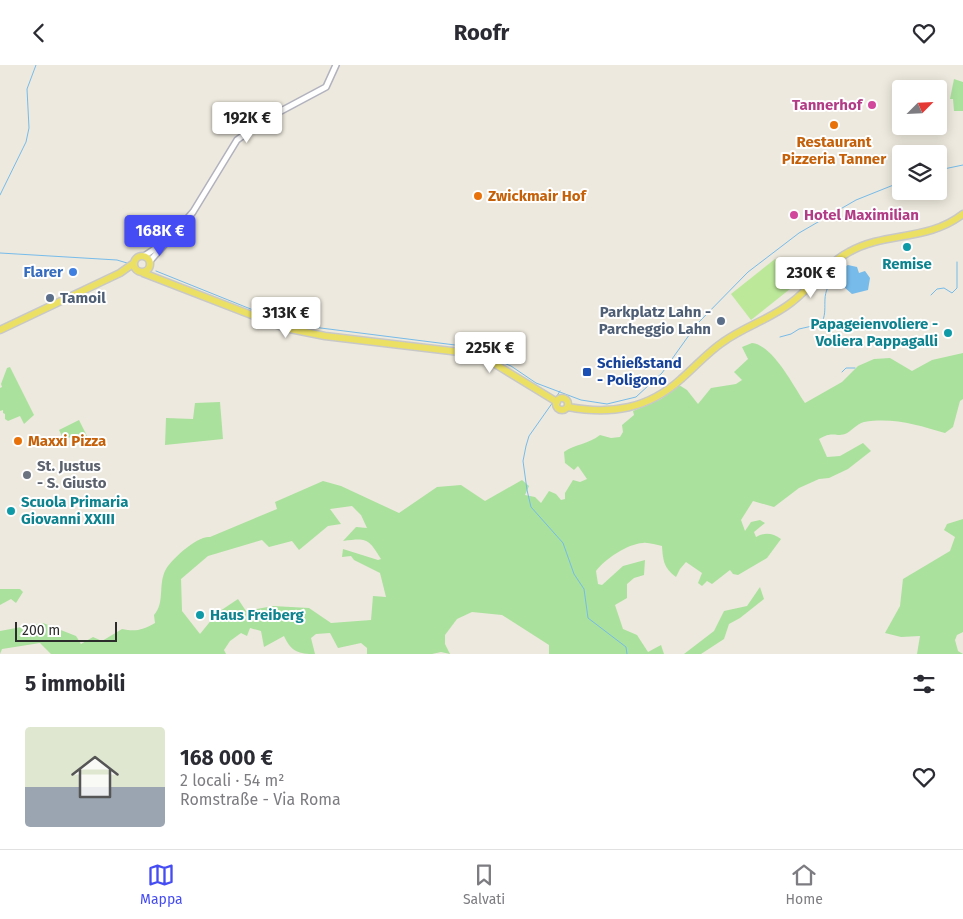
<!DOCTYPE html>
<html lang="it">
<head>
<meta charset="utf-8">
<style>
	:root { --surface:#fff; --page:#f7f7f7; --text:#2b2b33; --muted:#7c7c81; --line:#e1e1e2; --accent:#454cf3 }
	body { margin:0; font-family:"Fira Sans",sans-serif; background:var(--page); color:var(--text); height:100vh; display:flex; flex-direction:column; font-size:19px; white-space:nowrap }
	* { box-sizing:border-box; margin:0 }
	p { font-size:16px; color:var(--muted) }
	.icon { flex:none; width:28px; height:28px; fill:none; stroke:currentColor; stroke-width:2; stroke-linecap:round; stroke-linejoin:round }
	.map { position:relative; height:589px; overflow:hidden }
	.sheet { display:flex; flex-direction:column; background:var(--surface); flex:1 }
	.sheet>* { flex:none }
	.needle { width:32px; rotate:66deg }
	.buttons { position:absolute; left:892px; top:15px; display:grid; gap:10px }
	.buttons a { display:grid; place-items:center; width:55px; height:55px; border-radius:5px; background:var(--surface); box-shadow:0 2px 12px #0003; font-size:25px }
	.scale { position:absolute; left:15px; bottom:12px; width:102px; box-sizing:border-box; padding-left:5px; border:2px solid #2c2c2c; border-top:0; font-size:14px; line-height:18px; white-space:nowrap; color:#2c2c2c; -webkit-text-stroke:4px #fff; paint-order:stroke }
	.price { position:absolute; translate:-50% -42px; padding:0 11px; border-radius:5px; background:#fff; color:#222; font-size:16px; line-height:32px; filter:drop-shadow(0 1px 2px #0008) }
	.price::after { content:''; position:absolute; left:50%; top:30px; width:15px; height:11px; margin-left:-8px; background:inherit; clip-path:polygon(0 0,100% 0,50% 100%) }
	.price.active { background:var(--accent); color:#fff }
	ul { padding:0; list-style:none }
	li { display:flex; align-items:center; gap:15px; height:125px; padding:0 25px }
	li+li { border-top:1px solid var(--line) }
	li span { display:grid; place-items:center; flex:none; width:140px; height:100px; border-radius:5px; color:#555 }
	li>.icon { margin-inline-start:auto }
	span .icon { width:60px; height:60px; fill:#fffc; stroke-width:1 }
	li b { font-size:21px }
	h2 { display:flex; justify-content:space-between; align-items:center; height:60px; padding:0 25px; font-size:21px }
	header { display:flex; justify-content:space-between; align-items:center; height:65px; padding:0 25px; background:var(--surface); font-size:22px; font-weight:700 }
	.dock { display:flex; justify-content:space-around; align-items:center; height:70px; border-top:1px solid var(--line); background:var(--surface); font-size:14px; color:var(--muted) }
	.dock a { display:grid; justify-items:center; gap:2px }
	.dock .active { color:var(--accent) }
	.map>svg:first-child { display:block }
	.green { fill:#aae19d; fill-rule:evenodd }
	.pitch { fill:#bbe899 }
	.water { fill:#76bbea }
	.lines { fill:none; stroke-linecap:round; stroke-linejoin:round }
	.stream { stroke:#76bbea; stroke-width:1 }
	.minor-casing { stroke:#b2b2be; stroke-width:8 }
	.major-casing { stroke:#c8c8c8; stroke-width:9 }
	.minor { stroke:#fff; stroke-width:5 }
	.major { stroke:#ece064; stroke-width:6 }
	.hotel-dot { fill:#d1479c; stroke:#fff; stroke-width:2 }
	.food-dot { fill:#e8710a; stroke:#fff; stroke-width:2 }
	.culture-dot { fill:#0f9aa8; stroke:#fff; stroke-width:2 }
	.shop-dot { fill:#3f7fe0; stroke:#fff; stroke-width:2 }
	.service-dot { fill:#5c6f8a; stroke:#fff; stroke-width:2 }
	.transit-dot { fill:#1a4fb4; stroke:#fff; stroke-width:2 }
	.worship-dot { fill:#6b7280; stroke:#fff; stroke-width:2 }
	.labels { text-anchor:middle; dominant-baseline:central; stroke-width:4; stroke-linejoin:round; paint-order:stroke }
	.hotel-label { font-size:15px; font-weight:bold; fill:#b23c85; stroke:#fff; text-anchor:end }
	.food-label { font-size:15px; font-weight:bold; fill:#c56008; stroke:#fff; text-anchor:start }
	.culture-label { font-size:15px; font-weight:bold; fill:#0d838f; stroke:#fff; text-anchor:start }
	.shop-label { font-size:15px; font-weight:bold; fill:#366cbe; stroke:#fff; text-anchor:end }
	.service-label { font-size:15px; font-weight:bold; fill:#4e5e75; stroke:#fff; text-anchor:start }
	.transit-label { font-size:15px; font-weight:bold; fill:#164399; stroke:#fff; text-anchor:start }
	.worship-label { font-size:15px; font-weight:bold; fill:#5b616d; stroke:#fff; text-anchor:start }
</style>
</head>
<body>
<header><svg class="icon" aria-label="back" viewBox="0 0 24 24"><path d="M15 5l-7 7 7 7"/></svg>Roofr<svg class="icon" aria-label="heart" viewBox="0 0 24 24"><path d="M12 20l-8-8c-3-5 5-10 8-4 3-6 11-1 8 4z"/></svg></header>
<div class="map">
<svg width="963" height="589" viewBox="0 0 963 589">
	<rect width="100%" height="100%" fill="#ede9de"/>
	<!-- green -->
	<path class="green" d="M 954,14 L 963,17 L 963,46 L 954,46 L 953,34 L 950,34 Z
		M 752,278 C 773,280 794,322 805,338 L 842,317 L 858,301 L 874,294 L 890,293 L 912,306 L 932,295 L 963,288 L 963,334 L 960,336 L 953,362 L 945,368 C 918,360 893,352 864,357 C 856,359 851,367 845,369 C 833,372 833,366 819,374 L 827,392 L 840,391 L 863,378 L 871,386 L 848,404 L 829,413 L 819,414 L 799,423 L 774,442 L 753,436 L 741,455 L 745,466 L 751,457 L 760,455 L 765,458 L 754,467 L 756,472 C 764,467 773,468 781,474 L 767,493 L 738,510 L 733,509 L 730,505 L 712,519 L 707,516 L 702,521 L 698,518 L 702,508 L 686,497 L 680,504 L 676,512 C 664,503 663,496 662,481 C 656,480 648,477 643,478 C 627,479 605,494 596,506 L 598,519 L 602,520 L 623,501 L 645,495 L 644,510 L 634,513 L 627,519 L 627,533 L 615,540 L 623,564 L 637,570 L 648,587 L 661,580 L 664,589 L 549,589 L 549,580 L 502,550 L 472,547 L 457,554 L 445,570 L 445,579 L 450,589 L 441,587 L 432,589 L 367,589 L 367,583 L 361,578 L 338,583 L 330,568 L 316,569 L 311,573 L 315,589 C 299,589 291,587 284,571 L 264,582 L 261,566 L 250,563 L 247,571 L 241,568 L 230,576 L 224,585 L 226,589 L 51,589 L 40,578 L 2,584 L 0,589 L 0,566 L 43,558 L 76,571 L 81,579 L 93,572 L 102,576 L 122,564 C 135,567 143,565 155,558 L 154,550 C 165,537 158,521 165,506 C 170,495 198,470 210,472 L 277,444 L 275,437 L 323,416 L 341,421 L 399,448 L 437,422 L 461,420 L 485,436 L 522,415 L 529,421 L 525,430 L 535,432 L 541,438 L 549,426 L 556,429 L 561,435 L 565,434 L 565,428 L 573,415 L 580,417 L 587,414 L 578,401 L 574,405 L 565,398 L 564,387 C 575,379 589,379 600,370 L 611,373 L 620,372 L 623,367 L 622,360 L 634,350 L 633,346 L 661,334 L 679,320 L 687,325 L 698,339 L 711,323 L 736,319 L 742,315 L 734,307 L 748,294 L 742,282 ZM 352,441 L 361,450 L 367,463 L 356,462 L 343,476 C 367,473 368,473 381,494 L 378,495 L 343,484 L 342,492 L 351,491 L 354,495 L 380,508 L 386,532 L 373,531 L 371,555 L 331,558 L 309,543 L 273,541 L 246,546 L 238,534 L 217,548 L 200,569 L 182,546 L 181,514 L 208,491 L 262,475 L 269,482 L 292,476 L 299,485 L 328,461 L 341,459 L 330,444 Z
		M 10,302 L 34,350 L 24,359 L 20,351 L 8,356 L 5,354 L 5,349 L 3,348 L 3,345 L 0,346 L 0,323 L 2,322 L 1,319 L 7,303 Z
		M 220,337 L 223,374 L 165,380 L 166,353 L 193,354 L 195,338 Z
		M 79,355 L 87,371 L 63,373 L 59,365 Z
		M 963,454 L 963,567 L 957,570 L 955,575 L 958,586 L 963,589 L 917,589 L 920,571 L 901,572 L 885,568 L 900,541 L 903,514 L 950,486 L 955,472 L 944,465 L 947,459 Z
		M 760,522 L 764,534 L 740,553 L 729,559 L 724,574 L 701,589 L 684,589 L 714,566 L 724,546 L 747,541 Z
		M 0,524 L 20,524 L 23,527 L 16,538 L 11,534 L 0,540 Z"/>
	<!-- pitch -->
	<path class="pitch" d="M 775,194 L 795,220 L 751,255 L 731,229 Z"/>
	<!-- water -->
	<path class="water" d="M 848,200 L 857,202 L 859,208 L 865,206 L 870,213 L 868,225 L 852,229 L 837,216 L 842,203 Z"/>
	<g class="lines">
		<!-- stream -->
		<path class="stream" d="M 939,105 L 963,100
			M 0,130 L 26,77 L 29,63 L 27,24 L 36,0
			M 0,188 L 117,195 L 127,198
			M 156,206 L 278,255 L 297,260 L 463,281 L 511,301 L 536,318 L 581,335 L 607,339 L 636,332 L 662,308 L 697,259 L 748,207 L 799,168 L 856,135 L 901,117
			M 931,230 L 937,224 L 944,223 L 952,228 L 957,223 L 957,197
			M 780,272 L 791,269 L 799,264 L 821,259 C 830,244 818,230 834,214 L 837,214
			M 842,307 L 846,303 L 855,303
			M 555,334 L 560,326
			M 553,337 L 529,371 L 526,381 L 523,396 L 527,425 L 531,442 L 563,478 L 574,509 L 584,524 L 588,553 L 626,582 L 627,589"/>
		<!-- minor casing -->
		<g class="minor-casing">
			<path id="minor" d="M 144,191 L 159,181
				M 150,196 L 193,147 L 237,75 L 266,54 L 326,22 L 336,0"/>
		</g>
		<!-- major casing -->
		<g class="major-casing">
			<path id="major" d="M134 199a8 8 0 1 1 16 0a8 8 0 1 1-16 0Z
				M 143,208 L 285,263 L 325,271 L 468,288 L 495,299 L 557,337
				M 0,265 L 120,208 L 134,198
				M556 339a6 6 0 1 1 12 0a6 6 0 1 1-12 0Z
				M 568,342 C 611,350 648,344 681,314 C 695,302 708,287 723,277 C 745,261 771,254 792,237 C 813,221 826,199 849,187 C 886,166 927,177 963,149"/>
		</g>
		<!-- minor -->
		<use href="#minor" class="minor"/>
		<!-- major -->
		<use href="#major" class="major"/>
	</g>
	<!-- markers -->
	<g class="hotel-dot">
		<circle cx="872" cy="40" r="5"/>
		<circle cx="794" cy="150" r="5"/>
	</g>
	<g class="food-dot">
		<circle cx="834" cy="60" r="5"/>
		<circle cx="478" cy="131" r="5"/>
		<circle cx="18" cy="376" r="5"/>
	</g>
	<g class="culture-dot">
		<circle cx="907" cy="182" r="5"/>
		<circle cx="948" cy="268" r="5"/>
		<circle cx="11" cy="446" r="5"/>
		<circle cx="200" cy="550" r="5"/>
	</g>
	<circle class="shop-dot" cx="73" cy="207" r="5"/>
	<g class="service-dot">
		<circle cx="50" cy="233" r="5"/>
		<circle cx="721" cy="256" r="5"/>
	</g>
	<rect class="transit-dot" x="582" y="302" width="10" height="10" rx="2.5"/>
	<circle class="worship-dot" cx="27" cy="410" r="5"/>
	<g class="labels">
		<!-- hotel labels -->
		<g class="hotel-label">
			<text x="862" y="40">Tannerhof</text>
			<text x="804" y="150" text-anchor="start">Hotel Maximilian</text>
		</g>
		<!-- food labels -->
		<g class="food-label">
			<text x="834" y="77" text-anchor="middle">Restaurant<tspan x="834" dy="17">Pizzeria Tanner</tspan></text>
			<text x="488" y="131">Zwickmair Hof</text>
			<text x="28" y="376">Maxxi Pizza</text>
		</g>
		<!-- culture labels -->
		<g class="culture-label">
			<text x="907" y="199" text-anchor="middle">Remise</text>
			<text x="938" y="259" text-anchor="end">Papageienvoliere -<tspan x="938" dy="17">Voliera Pappagalli</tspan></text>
			<text x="21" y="437">Scuola Primaria<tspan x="21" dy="17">Giovanni XXIII</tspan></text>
			<text x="210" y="550">Haus Freiberg</text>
		</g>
		<!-- shop labels -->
		<g class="shop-label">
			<text x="63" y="207">Flarer</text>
		</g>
		<!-- service labels -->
		<g class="service-label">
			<text x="60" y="233">Tamoil</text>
			<text x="711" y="247" text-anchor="end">Parkplatz Lahn -<tspan x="711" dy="17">Parcheggio Lahn</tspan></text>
		</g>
		<!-- transit labels -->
		<g class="transit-label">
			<text x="597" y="298">Schießstand<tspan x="597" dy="17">- Poligono</tspan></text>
		</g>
		<!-- worship labels -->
		<g class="worship-label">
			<text x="37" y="401">St. Justus<tspan x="37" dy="17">- S. Giusto</tspan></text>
		</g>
	</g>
</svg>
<div class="buttons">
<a><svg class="needle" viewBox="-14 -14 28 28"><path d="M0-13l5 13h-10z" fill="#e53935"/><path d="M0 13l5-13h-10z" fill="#7c7c81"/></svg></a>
<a><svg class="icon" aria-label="layers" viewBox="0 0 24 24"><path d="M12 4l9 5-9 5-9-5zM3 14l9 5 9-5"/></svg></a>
</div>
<div class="scale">200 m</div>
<b class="price" style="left:247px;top:79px">192K €</b>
<b class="price active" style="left:160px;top:192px">168K €</b>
<b class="price" style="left:811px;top:234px">230K €</b>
<b class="price" style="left:286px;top:274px">313K €</b>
<b class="price" style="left:490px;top:309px">225K €</b>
</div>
<section class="sheet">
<h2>5 immobili<svg class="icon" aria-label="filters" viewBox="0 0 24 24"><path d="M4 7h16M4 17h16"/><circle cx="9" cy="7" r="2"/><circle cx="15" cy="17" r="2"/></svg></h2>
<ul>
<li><span style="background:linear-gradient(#dfe7d0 60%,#9aa5b1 0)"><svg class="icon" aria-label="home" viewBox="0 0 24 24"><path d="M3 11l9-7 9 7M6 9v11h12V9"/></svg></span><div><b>168 000 €</b><p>2 locali · 54 m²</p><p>Romstraße - Via Roma</p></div><svg class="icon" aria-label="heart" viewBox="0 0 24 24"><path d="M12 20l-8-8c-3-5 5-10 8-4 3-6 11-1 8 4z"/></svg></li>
</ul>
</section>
<nav class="dock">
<a class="active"><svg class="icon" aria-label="map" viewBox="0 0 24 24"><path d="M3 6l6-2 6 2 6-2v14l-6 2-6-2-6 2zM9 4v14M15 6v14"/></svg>Mappa</a>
<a><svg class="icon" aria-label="saved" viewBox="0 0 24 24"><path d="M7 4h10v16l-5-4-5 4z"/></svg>Salvati</a>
<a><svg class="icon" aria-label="home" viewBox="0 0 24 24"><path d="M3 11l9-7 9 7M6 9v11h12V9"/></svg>Home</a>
</nav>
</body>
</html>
